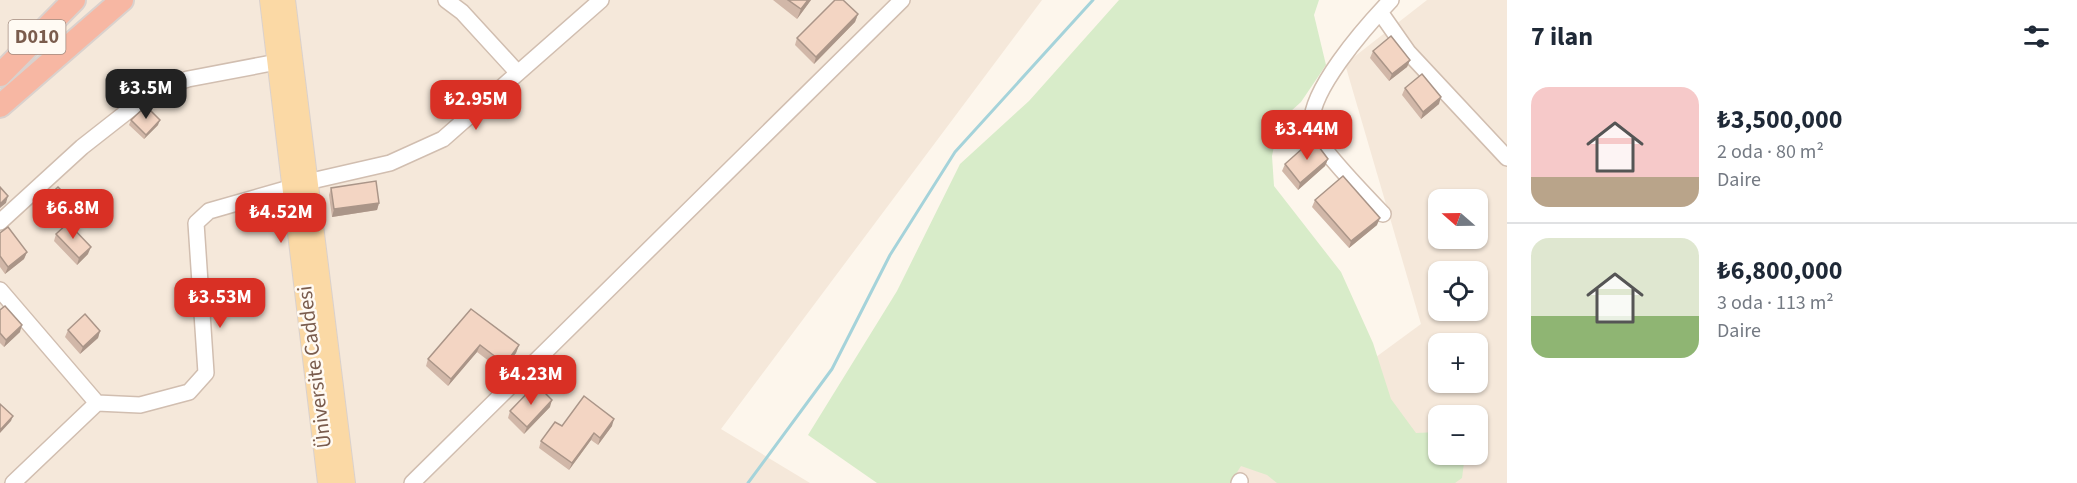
<!DOCTYPE html>
<html lang="tr">
<head>
<meta charset="utf-8">
<style>
	:root { --surface:#fff; --page:#f6f6f7; --text:#1f2937; --muted:#747a83; --line:#e0e1e3; --accent:#d93025 }
	body { margin:0; font-family:"Source Sans 3",sans-serif; background:var(--page); color:var(--text); height:100vh; display:flex; flex-direction:column; font-size:22px; white-space:nowrap }
	* { box-sizing:border-box; margin:0 }
	p { font-size:20px; color:var(--muted) }
	.icon { flex:none; width:33px; height:33px; fill:none; stroke:currentColor; stroke-width:2; stroke-linecap:round; stroke-linejoin:round }
	.map { position:relative; flex:1; overflow:hidden }
	.drawer { display:flex; flex-direction:column; background:var(--surface); width:570px }
	.drawer>* { flex:none }
	.needle { width:39px; rotate:290deg }
	.controls { position:absolute; left:1428px; top:189px; display:grid; gap:12px }
	.controls a { display:grid; place-items:center; width:60px; height:60px; border-radius:12px; background:var(--surface); box-shadow:0 2px 4px #0004; font-size:30px }
	.price { position:absolute; translate:-50% -51px; padding:0 14px; border-radius:12px; background:var(--accent); color:#fff; font-size:20px; line-height:39px; filter:drop-shadow(0 2px 3px #0008) }
	.price::after { content:''; position:absolute; left:50%; top:36px; width:18px; height:14px; margin-left:-9px; background:inherit; clip-path:polygon(0 0,100% 0,50% 100%) }
	.price.active { background:#222; color:#fff }
	ul { padding:0; list-style:none }
	li { display:flex; align-items:center; gap:18px; height:150px; padding:0 24px }
	li+li { border-top:2px solid var(--line) }
	li span { display:grid; place-items:center; flex:none; width:168px; height:120px; border-radius:18px; color:#555 }
	li>.icon { margin-inline-start:auto }
	span .icon { width:72px; height:72px; fill:#fffc; stroke-width:1 }
	li b { font-size:26px }
	h2 { display:flex; justify-content:space-between; align-items:center; height:72px; padding:0 24px; font-size:26px }
	main { display:flex; flex:1; min-height:0 }
	.map>svg:first-child { display:block }
	.residential { fill:#f5e8da; fill-rule:evenodd }
	.green { fill:#d8ecc9 }
	.lines { fill:none; stroke-linecap:round; stroke-linejoin:round }
	.stream { stroke:#a5d3da; stroke-width:3 }
	.minor-casing { stroke:#d1beb0; stroke-width:18 }
	.major-casing { stroke:#dad1cd; stroke-width:22 }
	.highway-casing { stroke:#dad1cd; stroke-width:26 }
	.minor { stroke:#fff; stroke-width:15 }
	.major { stroke:#fbd9a5; stroke-width:20 }
	.highway { stroke:#f7b7a3; stroke-width:22 }
	.wall { fill:#d1b7a8 }
	.shaded-wall { fill:#aa9588 }
	.building { fill:#f3d5c3; stroke:#aa9588; stroke-width:1.5 }
	.labels { text-anchor:middle; dominant-baseline:central; stroke-width:5; stroke-linejoin:round; paint-order:stroke }
	.shield { fill:#fffaf3; stroke:#a28b7f; stroke-width:1.5 }
	.shield-label { font-size:20px; font-weight:bold; fill:#7a5c4d }
	.street-label { font-size:21px; fill:#7a5c4d; stroke:#fffaf3 }
</style>
</head>
<body>
<main>
<div class="map">
<svg width="1507" height="483" viewBox="0 0 1507 483">
	<rect width="100%" height="100%" fill="#fdf6ec"/>
	<!-- residential -->
	<path class="residential" d="M 0,0 L 1042,0 L 721,429 L 810,483 L 0,483 Z
		M 1427,0 L 1507,0 L 1507,483 L 1204,483 L 1421,324 L 1345,64 ZM 1438,200 L 1478,200 L 1478,238 L 1438,238 ZM 1438,272 L 1478,272 L 1478,310 L 1438,310 ZM 1438,344 L 1478,344 L 1478,382 L 1438,382 ZM 1438,416 L 1478,416 L 1478,454 L 1438,454 Z"/>
	<!-- green -->
	<path class="green" d="M 1119,0 L 1319,0 L 1314,15 L 1326,65 L 1301,102 L 1279,122 L 1272,156 L 1274,186 L 1341,272 L 1373,343 L 1391,399 L 1416,433 L 1438,432 L 1438,454 L 1465,455 L 1462,478 L 1455,483 L 1277,483 L 1267,475 L 1241,466 L 1230,483 L 877,483 L 808,435 L 897,291 L 960,164 L 1029,101 Z"/>
	<g class="lines">
		<!-- stream -->
		<path class="stream" d="M 748,483 L 832,369 L 890,255 L 955,152 L 1093,0"/>
		<!-- minor casing -->
		<g class="minor-casing">
			<path id="minor" d="M 446,0 L 462,12 L 518,73
				M 1380,12 L 1408,52 L 1507,158
				M 307,182 L 390,163 L 443,139 L 601,0
				M 1383,214 C 1367,197 1319,149 1313,130 C 1302,97 1369,23 1391,0
				M 0,222 L 82,147 L 156,89 L 188,79 L 277,62
				M 0,290 L 97,403 L 13,483
				M 97,403 L 140,405 L 189,392 L 206,373 L 196,223 L 209,211 L 293,187
				M 412,483 L 902,0
				M 1239,483 L 1240,481"/>
		</g>
		<!-- major casing -->
		<g class="major-casing">
			<path id="major" d="M 270,0 L 328,483
				M 285,0 L 345,483"/>
		</g>
		<!-- highway casing -->
		<g class="highway-casing">
			<path id="highway" d="M 0,75 L 74,0
				M 0,106 L 122,0"/>
		</g>
		<!-- minor -->
		<use href="#minor" class="minor"/>
		<!-- major -->
		<use href="#major" class="major"/>
		<!-- highway -->
		<use href="#highway" class="highway"/>
	</g>
	<!-- wall -->
	<path class="wall" d="M 773,0 L 811,0 L 797,19 Z
		M 858,14 L 855,22 L 814,64 L 795,45 L 797,38 Z
		M 1373,51 L 1410,60 L 1407,67 L 1389,81 L 1370,58 Z
		M 1405,88 L 1439,104 L 1421,119 L 1402,95 Z
		M 131,120 L 158,125 L 144,139 L 129,125 Z
		M 1328,159 L 1325,166 L 1298,190 L 1282,171 L 1285,164 Z
		M 331,188 L 379,203 L 377,210 L 332,217 L 329,195 Z
		M 45,199 L 75,204 L 73,209 L 60,222 L 43,204 Z
		M 1315,200 L 1377,225 L 1349,248 L 1312,207 Z
		M 0,233 L 27,252 L 24,259 L 5,274 L 0,267 Z
		M 56,234 L 88,254 L 77,265 L 54,241 Z
		M 471,309 L 519,345 L 516,353 L 502,371 L 477,352 L 448,386 L 426,366 L 428,359 Z
		M 0,310 L 20,332 L 4,347 L 0,343 Z
		M 68,330 L 100,331 L 98,338 L 80,354 L 65,337 Z
		M 550,407 L 524,434 L 508,418 L 510,411 Z
		M 562,426 L 612,426 L 598,445 L 591,440 L 569,470 L 539,448 L 541,441 Z"/>
	<!-- shaded-wall -->
	<path class="shaded-wall" d="M 808,0 L 811,0 L 797,19 L 801,9 Z
		M 858,14 L 855,22 L 814,64 L 816,57 Z
		M 1410,60 L 1407,67 L 1389,81 L 1392,74 Z
		M 1441,97 L 1439,104 L 1421,119 L 1423,112 Z
		M 160,120 L 158,125 L 144,139 L 146,135 Z
		M 1328,159 L 1325,166 L 1298,190 L 1300,183 Z
		M 8,196 L 6,203 L 0,208 L 0,204 Z
		M 379,203 L 377,210 L 332,217 L 334,209 Z
		M 75,204 L 73,209 L 60,222 L 62,217 Z
		M 1380,218 L 1377,225 L 1349,248 L 1351,241 Z
		M 91,247 L 88,254 L 77,265 L 79,258 Z
		M 27,252 L 24,259 L 5,274 L 8,267 Z
		M 22,325 L 20,332 L 4,347 L 6,340 Z
		M 100,331 L 98,338 L 80,354 L 83,347 Z
		M 480,345 L 477,352 L 448,386 L 451,379 Z
		M 519,345 L 516,353 L 502,371 L 505,364 Z
		M 552,400 L 550,407 L 524,434 L 527,427 Z
		M 13,416 L 11,421 L 0,433 L 0,430 Z
		M 614,419 L 612,426 L 598,445 L 600,438 Z
		M 594,433 L 591,440 L 569,470 L 572,463 Z"/>
	<!-- building -->
	<path class="building" d="M 788,0 L 808,0 L 801,9 Z
		M 835,0 L 843,0 L 858,14 L 816,57 L 797,38 Z
		M 1391,36 L 1410,60 L 1392,74 L 1373,51 Z
		M 1422,74 L 1441,97 L 1423,112 L 1405,88 Z
		M 146,106 L 160,120 L 146,135 L 131,120 Z
		M 1313,139 L 1328,159 L 1300,183 L 1285,164 Z
		M 1343,176 L 1380,218 L 1351,241 L 1315,200 Z
		M 376,181 L 379,203 L 334,209 L 331,188 Z
		M 0,187 L 8,196 L 0,204 Z
		M 58,187 L 75,204 L 62,217 L 45,199 Z
		M 68,223 L 91,247 L 79,258 L 56,234 Z
		M 8,227 L 27,252 L 8,267 L 0,256 L 0,233 Z
		M 5,306 L 22,325 L 6,340 L 0,333 L 0,310 Z
		M 471,309 L 519,345 L 505,364 L 480,345 L 451,379 L 428,359 Z
		M 85,314 L 100,331 L 83,347 L 68,330 Z
		M 536,384 L 552,400 L 527,427 L 510,411 Z
		M 584,396 L 614,419 L 600,438 L 594,433 L 572,463 L 541,441 L 555,422 L 562,426 Z
		M 0,404 L 13,416 L 0,430 Z"/>
	<g class="labels">
		<!-- shield labels -->
		<rect class="shield" x="8.5" y="20" width="57" height="34" rx="4.5"/>
		<g class="shield-label">
			<text x="37" y="37">D010</text>
		</g>
		<!-- street labels -->
		<g class="street-label">
			<text transform="translate(314 367) rotate(-97)">Üniversite Caddesi</text>
		</g>
	</g>
</svg>
<div class="controls">
<a><svg class="needle" viewBox="-14 -14 28 28"><path d="M0-13l5 13h-10z" fill="#e53935"/><path d="M0 13l5-13h-10z" fill="#747a83"/></svg></a>
<a><svg class="icon" aria-label="locate" viewBox="0 0 24 24"><circle cx="12" cy="12" r="6"/><path d="M12 2v4M12 18v4M2 12h4M18 12h4"/></svg></a>
<a>+</a>
<a>−</a>
</div>
<b class="price active" style="left:146px;top:120px">₺3.5M</b>
<b class="price" style="left:476px;top:131px">₺2.95M</b>
<b class="price" style="left:1307px;top:161px">₺3.44M</b>
<b class="price" style="left:73px;top:240px">₺6.8M</b>
<b class="price" style="left:281px;top:244px">₺4.52M</b>
<b class="price" style="left:220px;top:329px">₺3.53M</b>
<b class="price" style="left:531px;top:406px">₺4.23M</b>
</div>
<section class="drawer">
<h2>7 ilan<svg class="icon" aria-label="filters" viewBox="0 0 24 24"><path d="M4 7h16M4 17h16"/><circle cx="9" cy="7" r="2"/><circle cx="15" cy="17" r="2"/></svg></h2>
<ul>
<li><span style="background:linear-gradient(#f6c9c9 75%,#b9a48a 0)"><svg class="icon" aria-label="home" viewBox="0 0 24 24"><path d="M3 11l9-7 9 7M6 9v11h12V9"/></svg></span><div><b>₺3,500,000</b><p>2 oda · 80 m²</p><p>Daire</p></div></li>
<li><span style="background:linear-gradient(#dfe7d0 65%,#8fb573 0)"><svg class="icon" aria-label="home" viewBox="0 0 24 24"><path d="M3 11l9-7 9 7M6 9v11h12V9"/></svg></span><div><b>₺6,800,000</b><p>3 oda · 113 m²</p><p>Daire</p></div></li>
</ul>
</section>
</main>
</body>
</html>
